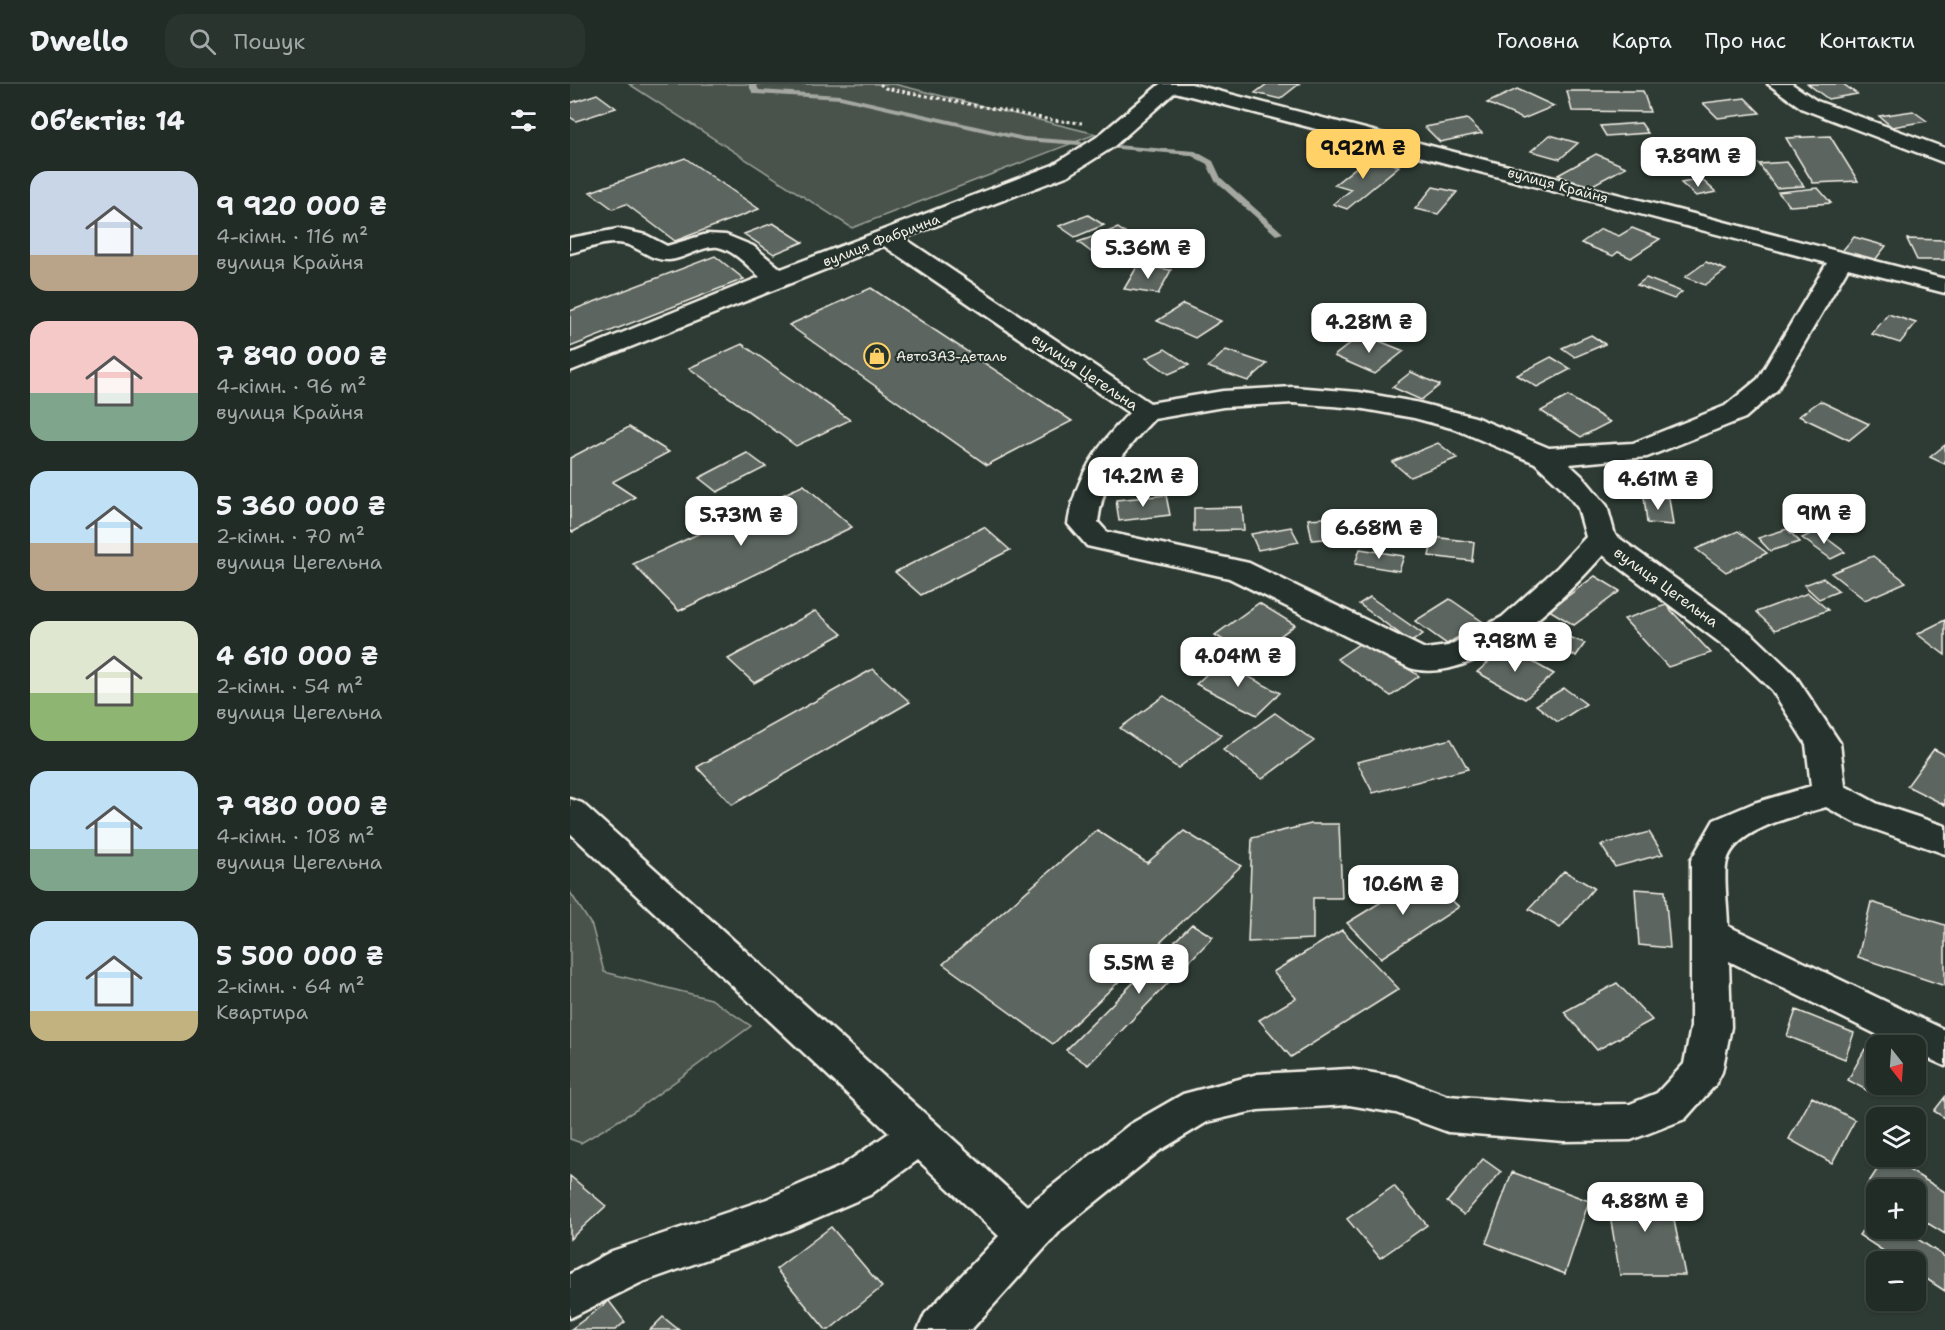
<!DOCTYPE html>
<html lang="uk">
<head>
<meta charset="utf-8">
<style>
	:root { --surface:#222c27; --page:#2a342f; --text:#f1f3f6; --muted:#a2a7a7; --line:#3f4844; --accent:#ffd166 }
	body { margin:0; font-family:"Shantell Sans",sans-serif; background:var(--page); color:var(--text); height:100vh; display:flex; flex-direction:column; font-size:22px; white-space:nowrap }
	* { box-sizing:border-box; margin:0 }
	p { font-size:20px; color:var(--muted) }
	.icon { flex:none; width:33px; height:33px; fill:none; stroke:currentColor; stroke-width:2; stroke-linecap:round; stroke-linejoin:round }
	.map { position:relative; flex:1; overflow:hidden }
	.drawer { display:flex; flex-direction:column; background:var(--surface); width:570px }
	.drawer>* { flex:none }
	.needle { width:39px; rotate:163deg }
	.tools { position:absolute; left:1296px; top:951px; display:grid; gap:12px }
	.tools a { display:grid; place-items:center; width:60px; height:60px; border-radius:12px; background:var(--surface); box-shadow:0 2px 4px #0004,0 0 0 2px var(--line); font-size:30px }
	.price { position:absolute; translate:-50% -51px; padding:0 14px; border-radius:12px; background:#fff; color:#222; font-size:20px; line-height:39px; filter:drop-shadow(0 2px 3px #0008) }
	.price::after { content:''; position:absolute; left:50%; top:36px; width:18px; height:14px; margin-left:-9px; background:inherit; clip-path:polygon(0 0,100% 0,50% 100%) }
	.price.on { background:var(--accent); color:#111 }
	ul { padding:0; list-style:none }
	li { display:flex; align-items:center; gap:18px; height:150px; padding:0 30px }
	li span { display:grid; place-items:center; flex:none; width:168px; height:120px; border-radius:18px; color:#555 }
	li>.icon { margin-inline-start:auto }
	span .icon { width:72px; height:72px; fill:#fffc; stroke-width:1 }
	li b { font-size:26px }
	h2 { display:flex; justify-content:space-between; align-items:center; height:72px; padding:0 30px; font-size:26px }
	header { display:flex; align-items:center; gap:36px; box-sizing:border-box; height:84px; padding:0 30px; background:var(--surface); border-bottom:2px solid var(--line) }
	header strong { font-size:28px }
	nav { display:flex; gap:33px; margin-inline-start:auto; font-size:21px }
	.search { width:420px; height:54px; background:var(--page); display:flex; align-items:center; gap:15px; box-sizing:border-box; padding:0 21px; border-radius:18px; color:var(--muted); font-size:22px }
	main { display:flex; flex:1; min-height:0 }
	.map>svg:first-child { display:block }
	.green { fill:#48524c; stroke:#9ea29a; stroke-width:1.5 }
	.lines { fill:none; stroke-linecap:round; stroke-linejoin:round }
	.stream { fill:#a4a8a0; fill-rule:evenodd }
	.building { fill:#5c655e; stroke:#f4f1e8; stroke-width:1.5 }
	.minor-casing { stroke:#f4f1e8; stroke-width:5 }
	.path { stroke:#f4f1e8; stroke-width:3; stroke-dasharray:3 3; stroke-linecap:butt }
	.minor { fill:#26332d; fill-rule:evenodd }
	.labels { text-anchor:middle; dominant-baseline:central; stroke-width:4.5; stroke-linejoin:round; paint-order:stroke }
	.far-street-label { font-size:14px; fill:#f4f1e8; stroke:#26332d }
	.far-poi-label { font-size:14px; fill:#f4f1e8; stroke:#26332d; text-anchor:start }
	.street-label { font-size:15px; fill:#f4f1e8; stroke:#26332d }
</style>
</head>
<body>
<header>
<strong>Dwello</strong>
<div class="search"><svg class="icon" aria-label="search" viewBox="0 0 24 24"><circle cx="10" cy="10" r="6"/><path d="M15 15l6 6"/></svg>Пошук</div>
<nav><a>Головна</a><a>Карта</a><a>Про нас</a><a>Контакти</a></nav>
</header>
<main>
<section class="drawer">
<h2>Об’єктів: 14<svg class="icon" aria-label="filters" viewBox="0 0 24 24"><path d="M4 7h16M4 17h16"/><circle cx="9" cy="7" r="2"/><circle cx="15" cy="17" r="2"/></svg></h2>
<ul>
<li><span style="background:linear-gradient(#c9d6e8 70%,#b9a48a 0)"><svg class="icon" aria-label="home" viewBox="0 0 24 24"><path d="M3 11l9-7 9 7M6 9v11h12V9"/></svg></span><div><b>9 920 000 ₴</b><p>4-кімн. · 116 m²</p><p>вулиця Крайня</p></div></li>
<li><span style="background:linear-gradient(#f6c9c9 60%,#7fa58c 0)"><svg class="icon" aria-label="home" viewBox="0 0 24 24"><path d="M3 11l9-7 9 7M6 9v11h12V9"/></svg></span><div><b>7 890 000 ₴</b><p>4-кімн. · 96 m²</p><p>вулиця Крайня</p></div></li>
<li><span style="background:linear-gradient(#bfe0f5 60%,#b9a48a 0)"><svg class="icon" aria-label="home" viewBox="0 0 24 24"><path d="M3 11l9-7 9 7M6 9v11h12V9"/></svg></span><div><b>5 360 000 ₴</b><p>2-кімн. · 70 m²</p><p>вулиця Цегельна</p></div></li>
<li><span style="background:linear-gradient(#dfe7d0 60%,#8fb573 0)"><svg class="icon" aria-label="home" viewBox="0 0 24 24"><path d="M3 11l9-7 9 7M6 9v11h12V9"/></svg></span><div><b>4 610 000 ₴</b><p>2-кімн. · 54 m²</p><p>вулиця Цегельна</p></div></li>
<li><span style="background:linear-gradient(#bfe0f5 65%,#7fa58c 0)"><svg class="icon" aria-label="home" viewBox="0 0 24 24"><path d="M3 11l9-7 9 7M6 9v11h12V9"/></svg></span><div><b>7 980 000 ₴</b><p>4-кімн. · 108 m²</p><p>вулиця Цегельна</p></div></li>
<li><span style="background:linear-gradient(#bfe0f5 75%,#c2b280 0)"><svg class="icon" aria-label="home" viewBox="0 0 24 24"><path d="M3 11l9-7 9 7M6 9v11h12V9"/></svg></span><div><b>5 500 000 ₴</b><p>2-кімн. · 64 m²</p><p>Квартира</p></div></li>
</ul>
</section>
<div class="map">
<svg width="1375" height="1246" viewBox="0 0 1375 1246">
	<rect width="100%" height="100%" fill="#2e3b34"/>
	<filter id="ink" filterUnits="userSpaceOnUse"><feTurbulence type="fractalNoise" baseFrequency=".0167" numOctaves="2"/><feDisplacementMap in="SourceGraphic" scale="12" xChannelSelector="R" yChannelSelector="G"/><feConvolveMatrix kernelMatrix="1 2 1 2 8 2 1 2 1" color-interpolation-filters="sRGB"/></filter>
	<g filter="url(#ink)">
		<!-- green -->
		<path class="green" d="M 59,0 L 324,0 L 526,50 L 282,144 Z
			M 0,808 L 22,842 L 34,888 L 141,915 L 181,942 L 66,1026 L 11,1059 L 0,1055 Z"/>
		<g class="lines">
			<!-- stream -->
			<path class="stream" d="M 178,0 L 186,0 L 189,6 L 270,11 L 454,53 L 509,57 L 513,59 L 509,61 L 454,57 L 270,15 L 186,10 L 183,10 Z
				M 545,61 L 625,67 L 643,77 L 651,94 L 713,149 L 706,151 L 645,97 L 637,80 L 620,71 L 548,65 L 545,65 Z"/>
		</g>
		<!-- building -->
		<path class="building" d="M 697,0 L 729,0 L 710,15 L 685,9 Z
			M 1238,0 L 1273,0 L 1287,10 L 1258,15 Z
			M 947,5 L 984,22 L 953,35 L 917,19 Z
			M 997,7 L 1073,7 L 1080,28 L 1002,27 Z
			M 27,10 L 46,24 L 6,37 L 0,33 L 0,19 Z
			M 1175,14 L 1190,29 L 1148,34 L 1133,19 Z
			M 1343,27 L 1357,37 L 1322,43 L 1309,32 Z
			M 897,35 L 912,49 L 870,58 L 855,43 Z
			M 1071,39 L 1078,49 L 1036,52 L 1030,42 Z
			M 980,51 L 1008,59 L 990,75 L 961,67 Z
			M 1260,52 L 1288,97 L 1243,99 L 1216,54 Z
			M 1026,70 L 1056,83 L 1017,104 L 988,91 Z
			M 799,73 L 829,82 L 777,125 L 763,120 L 781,106 L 764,101 Z
			M 115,74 L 189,125 L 105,157 L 56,120 L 43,125 L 20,108 Z
			M 1217,78 L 1234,102 L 1206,104 L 1189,80 Z
			M 1131,95 L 1146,108 L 1126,112 L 1111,99 Z
			M 863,103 L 887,108 L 868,130 L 845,125 Z
			M 1248,104 L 1261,119 L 1220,122 L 1208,108 Z
			M 518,131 L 534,141 L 505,153 L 489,142 Z
			M 203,139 L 233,158 L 204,170 L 174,150 Z
			M 548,144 L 565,156 L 525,171 L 508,158 Z
			M 1062,144 L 1090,155 L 1061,174 L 1048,168 L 1043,172 L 1011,159 L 1031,145 L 1049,152 Z
			M 1284,153 L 1316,162 L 1305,176 L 1272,167 Z
			M 1337,155 L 1375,156 L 1375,176 L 1347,176 Z
			M 145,172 L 174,195 L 0,263 L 0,227 Z
			M 1136,178 L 1156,186 L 1135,201 L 1115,193 Z
			M 568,181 L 601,186 L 588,210 L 554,205 Z
			M 1076,194 L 1112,208 L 1104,215 L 1067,201 Z
			M 301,204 L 502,337 L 417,381 L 219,241 Z
			M 613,220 L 651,237 L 625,254 L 587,237 Z
			M 814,225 L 853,236 L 839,253 L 799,242 Z
			M 1318,230 L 1346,239 L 1330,259 L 1302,250 Z
			M 792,250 L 834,267 L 805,290 L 764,272 Z
			M 1021,251 L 1035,260 L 1005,273 L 992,264 Z
			M 172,260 L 280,336 L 226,362 L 119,284 Z
			M 595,265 L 619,281 L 599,290 L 576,274 Z
			M 656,266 L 697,280 L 678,297 L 638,283 Z
			M 981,273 L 1001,285 L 967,303 L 947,291 Z
			M 841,288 L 870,301 L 851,316 L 822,303 Z
			M 998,312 L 1040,338 L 1011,353 L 971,327 Z
			M 1250,317 L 1299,340 L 1279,356 L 1229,332 Z
			M 59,343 L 99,368 L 42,398 L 65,413 L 3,448 L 0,446 L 0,374 Z
			M 868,359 L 887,374 L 840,393 L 822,378 Z
			M 1375,361 L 1375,380 L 1360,373 Z
			M 177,369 L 196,383 L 147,408 L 129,394 Z
			M 234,401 L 282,443 L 109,527 L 63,480 Z
			M 596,411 L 600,431 L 549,437 L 546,416 Z
			M 1074,412 L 1099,414 L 1103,441 L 1077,439 Z
			M 672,423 L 674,446 L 624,447 L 624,424 Z
			M 785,432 L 790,452 L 742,456 L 738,435 Z
			M 414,443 L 440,466 L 351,511 L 325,488 Z
			M 721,443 L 729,458 L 688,466 L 681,450 Z
			M 1217,445 L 1230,458 L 1200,467 L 1188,454 Z
			M 1168,447 L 1197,469 L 1156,488 L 1126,465 Z
			M 1247,447 L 1275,468 L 1261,475 L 1232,454 Z
			M 863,453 L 904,458 L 902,477 L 859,472 Z
			M 790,465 L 834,472 L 829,487 L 785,480 Z
			M 1303,472 L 1336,498 L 1295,516 L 1261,489 Z
			M 1025,492 L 1050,507 L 1004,541 L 979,526 Z
			M 1253,494 L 1269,507 L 1249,515 L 1234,501 Z
			M 1238,509 L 1258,526 L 1205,546 L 1186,528 Z
			M 800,513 L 853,550 L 841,558 L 789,520 Z
			M 880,515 L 913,538 L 877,560 L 845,537 Z
			M 689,519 L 725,541 L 681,573 L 645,551 Z
			M 1096,521 L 1141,569 L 1098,583 L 1054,535 Z
			M 245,527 L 272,550 L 184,599 L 158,575 Z
			M 1375,536 L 1375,571 L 1347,550 Z
			M 978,545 L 1015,559 L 1006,572 L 968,558 Z
			M 795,556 L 849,592 L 821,612 L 767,575 Z
			M 936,563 L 984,590 L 955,615 L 907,588 Z
			M 650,578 L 710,609 L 687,631 L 626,600 Z
			M 303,585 L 340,618 L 162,721 L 127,683 Z
			M 994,604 L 1016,620 L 988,638 L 966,621 Z
			M 594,612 L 652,651 L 608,684 L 550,644 Z
			M 705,629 L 744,657 L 692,695 L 653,666 Z
			M 881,655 L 898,685 L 803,709 L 787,678 Z
			M 1364,665 L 1375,671 L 1375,721 L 1337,702 Z
			M 741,740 L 769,740 L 772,814 L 743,814 L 743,855 L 678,858 L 682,754 Z
			M 527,746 L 577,779 L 614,747 L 671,782 L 483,960 L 373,880 Z
			M 1079,748 L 1093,770 L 1045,783 L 1031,761 Z
			M 994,787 L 1024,804 L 990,844 L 959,825 Z
			M 855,791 L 889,823 L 811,874 L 777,839 Z
			M 1065,805 L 1095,807 L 1100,864 L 1069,861 Z
			M 1301,818 L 1375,841 L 1375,902 L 1288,873 Z
			M 622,840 L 643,853 L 518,981 L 496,966 Z
			M 772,846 L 829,905 L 721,973 L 689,936 L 726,914 L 703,888 Z
			M 1047,899 L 1082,936 L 1027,966 L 994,928 Z
			M 1226,926 L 1284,949 L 1275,975 L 1217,952 Z
			M 1295,965 L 1306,971 L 1306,1000 L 1311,1000 L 1305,1011 L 1278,996 Z
			M 1242,1013 L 1285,1036 L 1262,1079 L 1219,1055 Z
			M 1375,1013 L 1375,1034 L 1364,1027 Z
			M 1316,1072 L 1375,1108 L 1375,1150 L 1346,1132 L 1346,1106 L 1306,1107 L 1297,1101 Z
			M 913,1075 L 931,1088 L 894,1131 L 877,1118 Z
			M 942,1088 L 1019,1117 L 995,1190 L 916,1159 Z
			M 0,1092 L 36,1122 L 0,1155 Z
			M 824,1102 L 857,1141 L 810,1174 L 777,1135 Z
			M 1098,1106 L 1115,1191 L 1050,1191 L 1036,1107 Z
			M 1305,1128 L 1306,1144 L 1331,1144 L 1375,1173 L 1375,1207 L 1346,1188 L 1346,1178 L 1330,1178 L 1289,1151 Z
			M 261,1143 L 312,1203 L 259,1246 L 256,1246 L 206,1185 Z
			M 39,1217 L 55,1238 L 45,1246 L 0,1246 Z
			M 93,1233 L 109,1246 L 80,1246 Z"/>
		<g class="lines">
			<!-- minor casing -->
			<g class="minor-casing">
				<path id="minor" d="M 590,0 L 621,0 L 1375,195 L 1375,209 L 1278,184 L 1207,306 L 1175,334 L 1077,373 L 999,380 L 1013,393 L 1037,422 L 1045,451 L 1183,551 L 1224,590 L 1270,659 L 1275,702 L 1308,720 L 1375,742 L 1375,770 L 1284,738 L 1256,723 C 1226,732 1166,744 1157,777 C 1153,790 1158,826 1158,842 L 1375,946 L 1375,982 L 1346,969 L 1346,962 L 1330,962 L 1159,877 L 1161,943 L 1152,988 L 1146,1000 L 1115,1035 L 1061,1056 L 994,1057 L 878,1048 L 826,1029 L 779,1021 L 688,1026 L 637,1038 L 589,1067 L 492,1145 L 401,1246 L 348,1246 L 355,1230 L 429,1152 L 348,1076 L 300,1111 L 219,1146 L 70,1199 L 0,1234 L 0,1190 L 42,1167 L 197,1115 L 270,1083 L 319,1049 L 0,749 L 0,715 L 12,719 L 457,1122 L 559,1041 L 613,1010 L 688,990 L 779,985 L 827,993 L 878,1012 L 994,1021 L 1060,1020 L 1087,1009 L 1114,980 L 1121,943 L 1121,776 L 1144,736 L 1184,719 L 1241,702 L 1236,660 L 1202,606 L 1161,567 L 1033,471 C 993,516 906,603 840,584 L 659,494 L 517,462 L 498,440 C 505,394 527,362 559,329 L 314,162 L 0,287 L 0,270 L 190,193 C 179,183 164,166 148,163 C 133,161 115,175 99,176 C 81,177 71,164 55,160 C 37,156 17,165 0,169 L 0,154 L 48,145 L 76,151 L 97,162 L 137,150 L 156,151 L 183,162 L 211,185 L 483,81 L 527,53 ZM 605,8 L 1257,179 L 1188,295 L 1155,322 L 1063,359 L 979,364 L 905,333 L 845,318 L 788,308 L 723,303 L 653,307 L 580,319 L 334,154 L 499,91 L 543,63 ZM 723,319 L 788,324 L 844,334 L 885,345 L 965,379 L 993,405 L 1008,424 L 1016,453 L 988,483 L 932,533 L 878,562 L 855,565 L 679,479 L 537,448 L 528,438 C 534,392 552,368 584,335 L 653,323 Z
					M 1198,0 L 1222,0 L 1247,17 L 1375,64 L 1375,79 L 1233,25 Z"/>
			</g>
			<!-- path -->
			<path class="path" d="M 310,0 L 315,4 L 482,36 L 512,39"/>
			<!-- minor -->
			<use href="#minor" class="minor"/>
		</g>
	</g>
	<!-- icons -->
	<defs>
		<g id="shop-ring" transform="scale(1.35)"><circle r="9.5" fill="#26332d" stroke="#ffd166" stroke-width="1.5"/><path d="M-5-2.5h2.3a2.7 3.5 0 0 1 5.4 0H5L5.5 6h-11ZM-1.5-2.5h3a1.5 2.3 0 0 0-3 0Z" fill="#ffd166"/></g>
	</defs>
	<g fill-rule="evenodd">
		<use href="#shop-ring" x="307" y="272"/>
	</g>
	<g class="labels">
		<!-- far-street labels -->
		<g class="far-street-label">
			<text transform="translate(988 101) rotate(15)">вулиця Крайня</text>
			<text transform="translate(311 156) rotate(-21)">вулиця Фабрична</text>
		</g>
		<!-- far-poi labels -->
		<g class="far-poi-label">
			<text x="326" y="272">АвтоЗАЗ-деталь</text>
		</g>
		<!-- street labels -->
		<g class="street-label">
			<text transform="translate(515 288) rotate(34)">вулиця Цегельна</text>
			<text transform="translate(1096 503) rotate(36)">вулиця Цегельна</text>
		</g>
	</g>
</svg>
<div class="tools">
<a><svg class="needle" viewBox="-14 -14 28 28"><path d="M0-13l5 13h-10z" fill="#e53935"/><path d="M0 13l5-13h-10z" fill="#a2a7a7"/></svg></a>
<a><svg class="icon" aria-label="layers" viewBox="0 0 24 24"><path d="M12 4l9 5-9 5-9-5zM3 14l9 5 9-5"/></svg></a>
<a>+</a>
<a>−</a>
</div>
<b class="price on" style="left:793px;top:96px">9.92M ₴</b>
<b class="price" style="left:1128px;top:104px">7.89M ₴</b>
<b class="price" style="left:578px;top:196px">5.36M ₴</b>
<b class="price" style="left:799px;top:270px">4.28M ₴</b>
<b class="price" style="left:573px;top:424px">14.2M ₴</b>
<b class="price" style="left:1088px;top:427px">4.61M ₴</b>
<b class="price" style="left:1254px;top:461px">9M ₴</b>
<b class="price" style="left:171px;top:463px">5.73M ₴</b>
<b class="price" style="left:809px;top:476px">6.68M ₴</b>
<b class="price" style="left:945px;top:589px">7.98M ₴</b>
<b class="price" style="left:668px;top:604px">4.04M ₴</b>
<b class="price" style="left:833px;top:832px">10.6M ₴</b>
<b class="price" style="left:569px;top:911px">5.5M ₴</b>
<b class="price" style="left:1075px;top:1149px">4.88M ₴</b>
</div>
</main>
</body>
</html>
